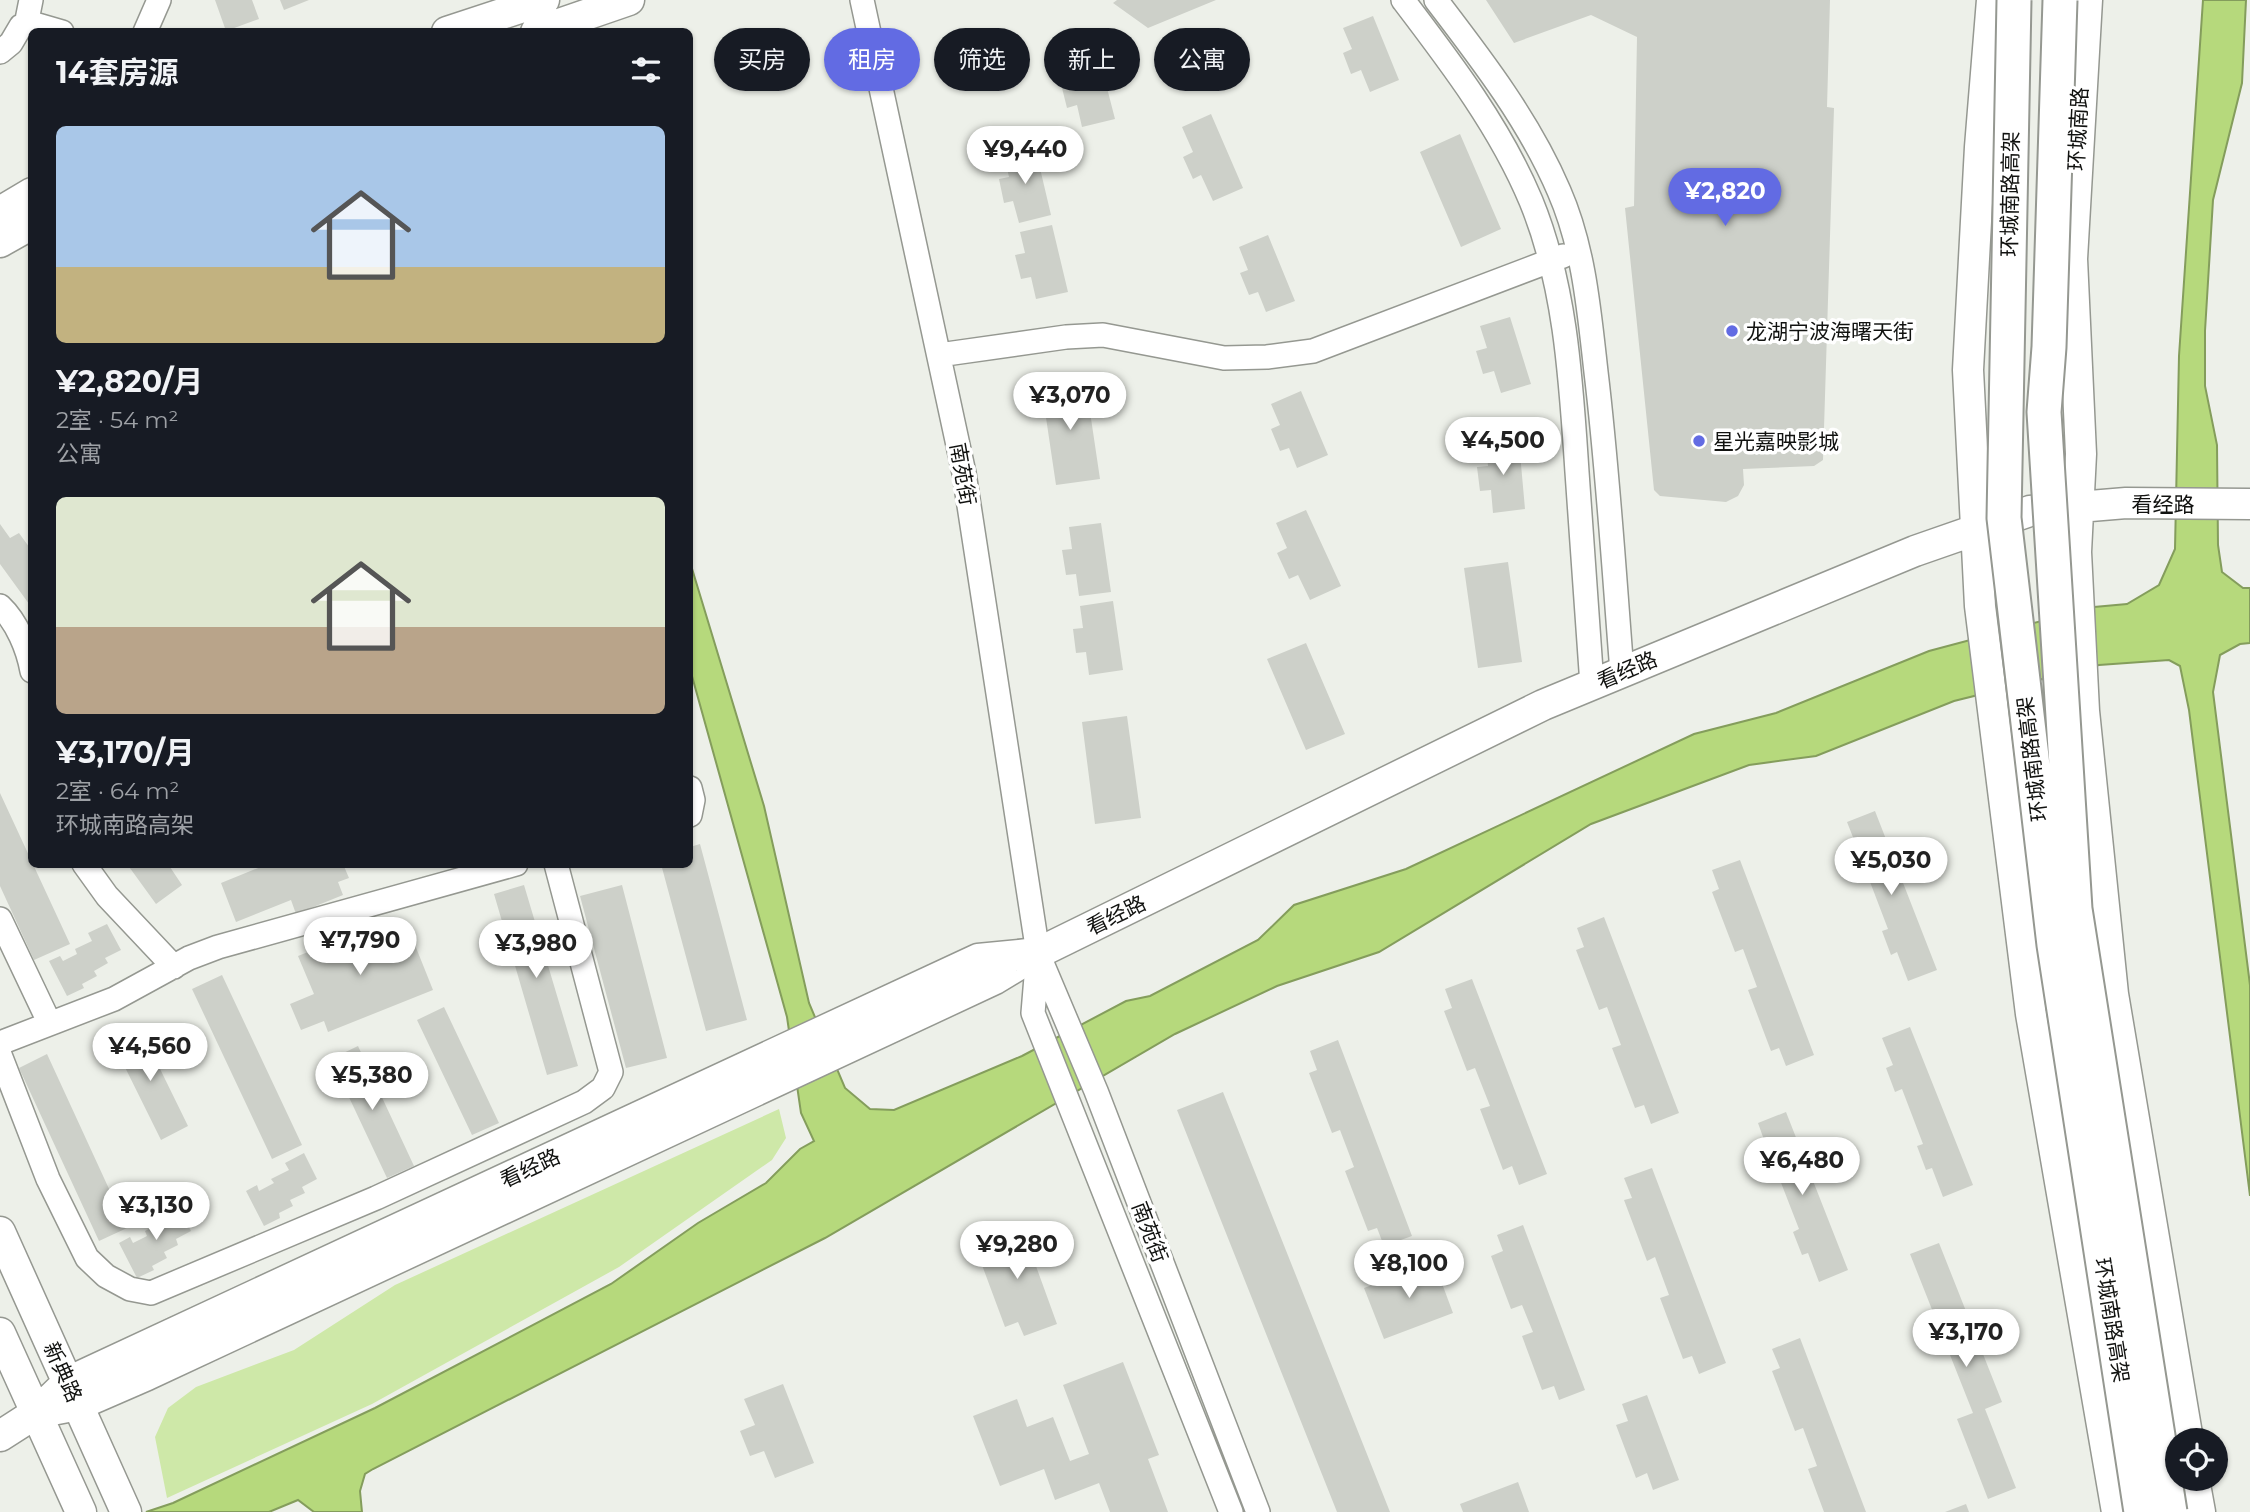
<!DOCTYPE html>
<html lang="zh">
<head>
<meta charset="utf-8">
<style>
	:root { --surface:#171b24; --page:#20242c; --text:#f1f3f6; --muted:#9ea1a6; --accent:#626be3 }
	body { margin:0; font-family:Montserrat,"Noto Sans SC",sans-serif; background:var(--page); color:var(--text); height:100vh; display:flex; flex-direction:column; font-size:26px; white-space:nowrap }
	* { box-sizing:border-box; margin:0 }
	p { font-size:23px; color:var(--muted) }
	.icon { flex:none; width:38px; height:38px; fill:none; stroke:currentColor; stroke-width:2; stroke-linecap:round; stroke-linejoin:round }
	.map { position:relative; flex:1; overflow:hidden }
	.details { position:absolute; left:28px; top:28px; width:665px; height:840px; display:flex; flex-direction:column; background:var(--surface); border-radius:10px; box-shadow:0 2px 5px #0004 }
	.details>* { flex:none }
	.hud { position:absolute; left:714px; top:28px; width:665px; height:63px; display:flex; gap:14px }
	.buttons { position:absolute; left:2165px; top:1428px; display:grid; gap:14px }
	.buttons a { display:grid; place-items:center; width:63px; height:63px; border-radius:50%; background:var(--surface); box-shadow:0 2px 5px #0004; font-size:35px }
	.price { position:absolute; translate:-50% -60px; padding:0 16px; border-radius:24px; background:#fff; color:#222; font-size:23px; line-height:46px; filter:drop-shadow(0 2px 4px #0008) }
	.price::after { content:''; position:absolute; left:50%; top:42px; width:21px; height:16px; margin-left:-10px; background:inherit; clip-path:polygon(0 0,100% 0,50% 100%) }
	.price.current { background:var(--accent); color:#fff }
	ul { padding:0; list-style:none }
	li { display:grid; align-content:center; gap:14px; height:371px; padding:0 28px }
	li span { display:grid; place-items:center; height:217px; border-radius:10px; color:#555 }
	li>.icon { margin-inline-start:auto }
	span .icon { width:126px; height:126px; fill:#fffc; stroke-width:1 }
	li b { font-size:30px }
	h2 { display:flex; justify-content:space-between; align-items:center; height:84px; padding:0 28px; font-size:30px }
	.tag { padding:0 24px; border-radius:32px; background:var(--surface); box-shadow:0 2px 5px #0004; font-size:24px; line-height:63px }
	.tag.current { background:var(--accent); color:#fff }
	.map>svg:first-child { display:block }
	.green { fill:#cee8a8 }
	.water { fill:#b6d97c; stroke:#849d5c; stroke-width:2 }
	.building { fill:#cdd0c9 }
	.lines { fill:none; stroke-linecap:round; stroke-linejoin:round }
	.minor-casing { stroke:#959891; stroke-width:26 }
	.major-casing { stroke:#959891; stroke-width:33 }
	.minor { stroke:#fff; stroke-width:23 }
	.major { stroke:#fff; stroke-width:30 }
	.highway-bridge-casing { stroke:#959891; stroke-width:37; stroke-linecap:butt }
	.highway-bridge { stroke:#fff; stroke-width:33 }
	.poi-dot { fill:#626be3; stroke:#fff; stroke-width:2.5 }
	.labels { text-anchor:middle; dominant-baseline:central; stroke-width:7; stroke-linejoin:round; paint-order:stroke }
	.street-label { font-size:21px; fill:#111210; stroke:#fff }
	.poi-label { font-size:21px; fill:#111210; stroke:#fff; text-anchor:start }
</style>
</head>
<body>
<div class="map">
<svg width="2250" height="1512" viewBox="0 0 2250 1512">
	<rect width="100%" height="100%" fill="#edf0e9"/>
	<!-- green -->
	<path class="green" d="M 779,1109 L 786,1138 L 772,1160 L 619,1267 L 372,1404 L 167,1498 L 155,1437 L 168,1408 L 196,1387 L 294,1350 L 395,1285 Z"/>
	<!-- water -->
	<path class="water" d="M 2203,0 L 2246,0 L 2242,83 L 2213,200 L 2205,331 L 2205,386 L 2217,445 L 2218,545 L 2222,572 L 2243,588 L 2250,588 L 2250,643 L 2240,644 L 2220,655 L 2213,692 L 2250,985 L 2250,1196 L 2189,710 L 2180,666 L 2169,660 L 2099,665 L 1954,701 L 1816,756 L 1749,765 L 1591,824 L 1379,952 L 1277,986 L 1175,1034 L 825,1238 L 373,1469 L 365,1474 L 360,1491 L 362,1512 L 314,1512 L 298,1500 L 269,1512 L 146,1512 L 173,1503 L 375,1408 L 611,1284 L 698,1223 L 766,1183 L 800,1149 L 814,1141 L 801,1113 L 787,1017 L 690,669 L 690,562 L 764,806 L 809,1003 L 845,1088 L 870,1109 L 894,1110 L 1022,1056 L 1126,1001 L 1150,996 L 1258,940 L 1294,905 L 1406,869 L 1694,734 L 1776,713 L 1929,651 L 2094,607 L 2127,604 L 2159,585 L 2175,549 L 2179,356 Z"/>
	<!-- building -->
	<path class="building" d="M 215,0 L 252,0 L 259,19 L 226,31 Z
		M 280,0 L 309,0 L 284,10 Z
		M 1117,0 L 1216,0 L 1148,28 L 1113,3 Z
		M 1486,0 L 1830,0 L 1827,107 L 1834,108 L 1823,460 L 1814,466 L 1743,469 L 1744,485 L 1738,496 L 1726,502 L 1660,496 L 1654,490 L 1625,208 L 1634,206 L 1637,37 L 1591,15 L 1514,43 Z
		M 1373,16 L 1399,80 L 1370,92 L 1361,70 L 1351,74 L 1343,53 L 1352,49 L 1343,28 Z
		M 1098,53 L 1115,119 L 1082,127 L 1077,105 L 1067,108 L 1061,84 L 1071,82 L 1066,61 Z
		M 1211,114 L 1243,188 L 1213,201 L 1201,175 L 1193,179 L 1183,157 L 1193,152 L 1182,127 Z
		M 1460,134 L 1501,229 L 1461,247 L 1420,152 Z
		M 1035,147 L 1051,215 L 1019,223 L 1013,201 L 1004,203 L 999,179 L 1009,177 L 1004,155 Z
		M 1052,225 L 1068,292 L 1036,299 L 1031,277 L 1021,279 L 1015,255 L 1025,253 L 1020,232 Z
		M 1268,235 L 1295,301 L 1266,312 L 1258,292 L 1249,295 L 1240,273 L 1248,270 L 1239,247 Z
		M 1510,317 L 1531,384 L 1501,393 L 1494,371 L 1483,374 L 1476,351 L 1487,348 L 1480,326 Z
		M 1085,378 L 1100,479 L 1056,485 L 1041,384 Z
		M 1301,391 L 1328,455 L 1297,468 L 1289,448 L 1280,451 L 1271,429 L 1280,425 L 1271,404 Z
		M 1519,442 L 1525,509 L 1493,513 L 1491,490 L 1480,491 L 1477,467 L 1488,466 L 1486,445 Z
		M 1306,510 L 1341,586 L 1310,600 L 1298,575 L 1289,579 L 1277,553 L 1287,548 L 1276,523 Z
		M 1101,523 L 1111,592 L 1079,596 L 1076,574 L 1066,575 L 1062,550 L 1072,549 L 1069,527 Z
		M 0,524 L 10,538 L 19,533 L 32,551 L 32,608 L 0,564 Z
		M 1508,562 L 1522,662 L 1478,668 L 1464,568 Z
		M 1113,601 L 1123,670 L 1089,675 L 1086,652 L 1076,653 L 1073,629 L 1083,628 L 1080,606 Z
		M 1306,643 L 1345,734 L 1306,750 L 1267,659 Z
		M 1127,716 L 1141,818 L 1095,824 L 1082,722 Z
		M 0,793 L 70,944 L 34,960 L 0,886 Z
		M 1875,811 L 1937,970 L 1908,981 L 1897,952 L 1891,955 L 1882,931 L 1888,929 L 1867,874 L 1860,876 L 1850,853 L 1858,850 L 1847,822 Z
		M 700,844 L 747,1020 L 706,1031 L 661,864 L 690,864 L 690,847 Z
		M 1740,860 L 1814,1055 L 1786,1066 L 1779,1048 L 1771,1051 L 1748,990 L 1757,987 L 1743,949 L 1735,952 L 1712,892 L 1719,889 L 1712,870 Z
		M 127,864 L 168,864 L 182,885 L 156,904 Z
		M 268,864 L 343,864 L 349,878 L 338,882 L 343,895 L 296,914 L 291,900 L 236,922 L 221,883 Z
		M 524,885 L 578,1066 L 547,1075 L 494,894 Z
		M 622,885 L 667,1058 L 626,1068 L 580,896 Z
		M 395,917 L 406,943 L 413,940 L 433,990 L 328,1032 L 324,1021 L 301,1030 L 290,1004 L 314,994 L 298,956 Z
		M 1604,917 L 1679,1113 L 1651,1124 L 1644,1105 L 1635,1108 L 1612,1048 L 1621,1045 L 1607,1007 L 1599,1010 L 1576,950 L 1584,947 L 1577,928 Z
		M 107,924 L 121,950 L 105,958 L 108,963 L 94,971 L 97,976 L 82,984 L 84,988 L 67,996 L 49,961 L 60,956 L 63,961 L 77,954 L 75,949 L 92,941 L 88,933 Z
		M 222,975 L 302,1145 L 272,1159 L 192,989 Z
		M 1472,979 L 1547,1174 L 1519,1185 L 1512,1166 L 1503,1170 L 1480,1109 L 1490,1106 L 1475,1068 L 1467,1071 L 1444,1011 L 1452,1008 L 1445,989 Z
		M 444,1007 L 499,1123 L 472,1135 L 417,1020 Z
		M 139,1026 L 188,1126 L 161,1140 L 111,1039 Z
		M 1910,1027 L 1973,1185 L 1943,1197 L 1932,1168 L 1926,1170 L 1917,1146 L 1923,1144 L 1902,1089 L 1895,1092 L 1886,1068 L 1893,1065 L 1882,1038 Z
		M 1338,1040 L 1412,1236 L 1384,1246 L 1377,1228 L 1368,1231 L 1345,1171 L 1354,1167 L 1340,1130 L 1332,1133 L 1309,1073 L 1317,1070 L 1310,1051 Z
		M 358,1046 L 414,1166 L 387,1178 L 331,1059 Z
		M 47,1054 L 127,1228 L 99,1241 L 19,1068 Z
		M 1223,1092 L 1390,1512 L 1337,1512 L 1177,1110 Z
		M 1786,1112 L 1848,1270 L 1819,1282 L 1808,1253 L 1802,1255 L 1793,1232 L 1799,1229 L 1778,1175 L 1771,1177 L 1761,1153 L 1768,1151 L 1758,1123 Z
		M 304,1153 L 317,1179 L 302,1187 L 305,1193 L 290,1200 L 293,1206 L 279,1213 L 280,1218 L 264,1226 L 246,1191 L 257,1185 L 259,1191 L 274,1183 L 271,1179 L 289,1170 L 285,1163 Z
		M 1652,1168 L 1726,1363 L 1699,1374 L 1692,1356 L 1683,1359 L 1660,1298 L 1669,1295 L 1655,1257 L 1647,1261 L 1624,1200 L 1632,1198 L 1624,1178 Z
		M 178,1205 L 191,1231 L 176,1239 L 178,1245 L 164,1252 L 167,1258 L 152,1266 L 154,1270 L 137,1278 L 119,1243 L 130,1237 L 133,1243 L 147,1236 L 145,1231 L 162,1222 L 159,1215 Z
		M 1020,1222 L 1057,1324 L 1024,1336 L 1018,1322 L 1005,1327 L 979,1257 L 993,1252 L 986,1234 Z
		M 1523,1225 L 1585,1390 L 1559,1400 L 1554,1386 L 1542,1390 L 1522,1336 L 1533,1332 L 1522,1305 L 1511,1309 L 1491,1256 L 1503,1251 L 1497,1235 Z
		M 1939,1243 L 2002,1402 L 1985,1409 L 2016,1488 L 1988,1499 L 1957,1419 L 1973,1413 L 1910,1254 Z
		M 1434,1262 L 1453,1313 L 1384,1339 L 1364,1288 Z
		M 1800,1338 L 1866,1512 L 1824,1512 L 1808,1469 L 1817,1466 L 1803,1428 L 1795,1431 L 1772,1371 L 1780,1368 L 1772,1349 Z
		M 1123,1362 L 1159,1455 L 1148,1459 L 1168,1512 L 1110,1512 L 1099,1483 L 1055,1500 L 1044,1469 L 1000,1486 L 973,1416 L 1017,1399 L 1027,1427 L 1053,1417 L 1070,1461 L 1089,1454 L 1063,1385 Z
		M 783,1384 L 814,1463 L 775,1478 L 764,1451 L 750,1456 L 740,1431 L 755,1425 L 744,1399 Z
		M 1647,1395 L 1679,1480 L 1653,1490 L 1647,1473 L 1636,1478 L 1616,1425 L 1628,1421 L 1622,1404 Z
		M 1518,1482 L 1529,1512 L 1463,1512 L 1460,1504 Z
		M 1966,1504 L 1969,1512 L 1945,1512 Z"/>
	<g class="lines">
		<!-- minor casing -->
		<g class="minor-casing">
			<path id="minor" d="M 862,0 L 964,473 L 1038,953 L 1033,1013 L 1231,1512
				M 1403,0 C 1451,63 1500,127 1531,201 C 1566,286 1571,382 1577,472 C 1582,543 1587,614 1592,685
				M 1436,0 C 1482,60 1529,121 1559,191 C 1584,248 1589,310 1596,372 C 1608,471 1614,572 1622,672
				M 26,25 L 31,0
				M 145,32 L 159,0
				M 0,52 L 11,43 L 21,26 L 31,23 L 62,32
				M 939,355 L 1066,337 L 1103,335 L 1224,358 L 1267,357 L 1313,351 L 1563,256
				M 0,606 C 17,622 28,649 32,671
				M 690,788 L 693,800 L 690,815
				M 84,864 L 107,896 L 174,967
				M 0,919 L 49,1022
				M 1039,956 L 1096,1091 L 1258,1512
				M 0,1043 L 114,999 L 189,958 L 218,947 L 516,864
				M 0,1055 L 48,1179 L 87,1258 L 106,1276 L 130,1289 L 151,1293 L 376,1198 L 584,1102 L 603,1088 L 611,1072 L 556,864"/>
		</g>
		<!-- major casing -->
		<g class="major-casing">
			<path id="major" d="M 1992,0 L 1980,147 L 1968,370 L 1980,606 L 2031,1014 L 2117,1512
				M 2087,0 L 2072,259 L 2081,454 L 2076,552 L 2084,711 L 2113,994 L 2188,1440
				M 447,32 L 544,0
				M 536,32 L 629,0
				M 0,212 L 32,193
				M 0,242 L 32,224
				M 0,1232 L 126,1512
				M 0,1333 L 81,1512
				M 36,1413 L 78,1405 L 147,1375 L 995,979 L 1038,953 L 1543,705 L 1915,551 L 2030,511 L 2126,503 L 2250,504
				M 0,1436 L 36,1413 L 68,1382 L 978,959 L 1028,954
				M 2194,1479 L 2200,1512"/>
		</g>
		<!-- minor -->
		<use href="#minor" class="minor"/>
		<!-- major -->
		<use href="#major" class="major"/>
		<!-- highway-bridge casing -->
		<g class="highway-bridge-casing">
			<path id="highway-bridge" d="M 2014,0 L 2004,518 L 2054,945 L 2141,1512
				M 2060,0 L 2049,347 L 2044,412 L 2075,909 L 2170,1512"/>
		</g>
		<!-- highway-bridge -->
		<use href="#highway-bridge" class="highway-bridge"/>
	</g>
	<!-- markers -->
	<g class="poi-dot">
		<circle cx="1732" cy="331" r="7"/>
		<circle cx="1699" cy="441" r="7"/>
	</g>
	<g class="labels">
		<!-- street labels -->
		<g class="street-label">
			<text transform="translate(2078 129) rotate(-87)">环城南路</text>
			<text transform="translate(2010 194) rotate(-89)">环城南路高架</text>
			<text transform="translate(963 474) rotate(80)">南苑街</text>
			<text x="2163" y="504">看经路</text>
			<text transform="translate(1627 670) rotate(-23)">看经路</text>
			<text transform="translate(2032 759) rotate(-97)">环城南路高架</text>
			<text transform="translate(1116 915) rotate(-26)">看经路</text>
			<text transform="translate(530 1168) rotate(-25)">看经路</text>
			<text transform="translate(1150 1232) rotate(69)">南苑街</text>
			<text transform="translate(2112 1320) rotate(81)">环城南路高架</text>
			<text transform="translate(63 1372) rotate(66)">新典路</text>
		</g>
		<!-- poi labels -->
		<g class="poi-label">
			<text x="1746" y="331">龙湖宁波海曙天街</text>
			<text x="1713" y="441">星光嘉映影城</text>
		</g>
	</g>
</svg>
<div class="buttons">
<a><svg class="icon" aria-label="locate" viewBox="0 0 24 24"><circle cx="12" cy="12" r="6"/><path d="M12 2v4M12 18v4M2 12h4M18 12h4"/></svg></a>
</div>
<b class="price" style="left:1025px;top:186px">¥9,440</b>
<b class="price current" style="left:1725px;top:228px">¥2,820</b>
<b class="price" style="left:1070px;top:432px">¥3,070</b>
<b class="price" style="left:1503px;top:477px">¥4,500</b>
<b class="price" style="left:1891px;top:897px">¥5,030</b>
<b class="price" style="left:360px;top:977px">¥7,790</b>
<b class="price" style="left:536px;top:980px">¥3,980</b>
<b class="price" style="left:150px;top:1083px">¥4,560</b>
<b class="price" style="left:372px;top:1112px">¥5,380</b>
<b class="price" style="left:1802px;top:1197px">¥6,480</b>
<b class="price" style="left:156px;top:1242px">¥3,130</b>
<b class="price" style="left:1017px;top:1281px">¥9,280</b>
<b class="price" style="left:1409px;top:1300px">¥8,100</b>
<b class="price" style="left:1966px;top:1369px">¥3,170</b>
<div class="hud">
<a class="tag">买房</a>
<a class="tag current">租房</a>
<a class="tag">筛选</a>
<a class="tag">新上</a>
<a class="tag">公寓</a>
</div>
<section class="details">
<h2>14套房源<svg class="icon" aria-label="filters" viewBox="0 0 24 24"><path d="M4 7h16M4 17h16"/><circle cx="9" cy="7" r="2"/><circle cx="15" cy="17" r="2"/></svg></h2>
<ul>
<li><span style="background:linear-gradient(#a9c7e8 65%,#c2b280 0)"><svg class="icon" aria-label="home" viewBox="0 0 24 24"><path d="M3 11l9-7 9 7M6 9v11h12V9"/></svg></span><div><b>¥2,820/月</b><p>2室 · 54 m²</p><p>公寓</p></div></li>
<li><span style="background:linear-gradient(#dfe7d0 60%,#b9a48a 0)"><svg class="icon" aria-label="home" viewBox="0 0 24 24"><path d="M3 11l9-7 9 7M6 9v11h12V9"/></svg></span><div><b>¥3,170/月</b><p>2室 · 64 m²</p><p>环城南路高架</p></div></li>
</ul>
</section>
</div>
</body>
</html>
